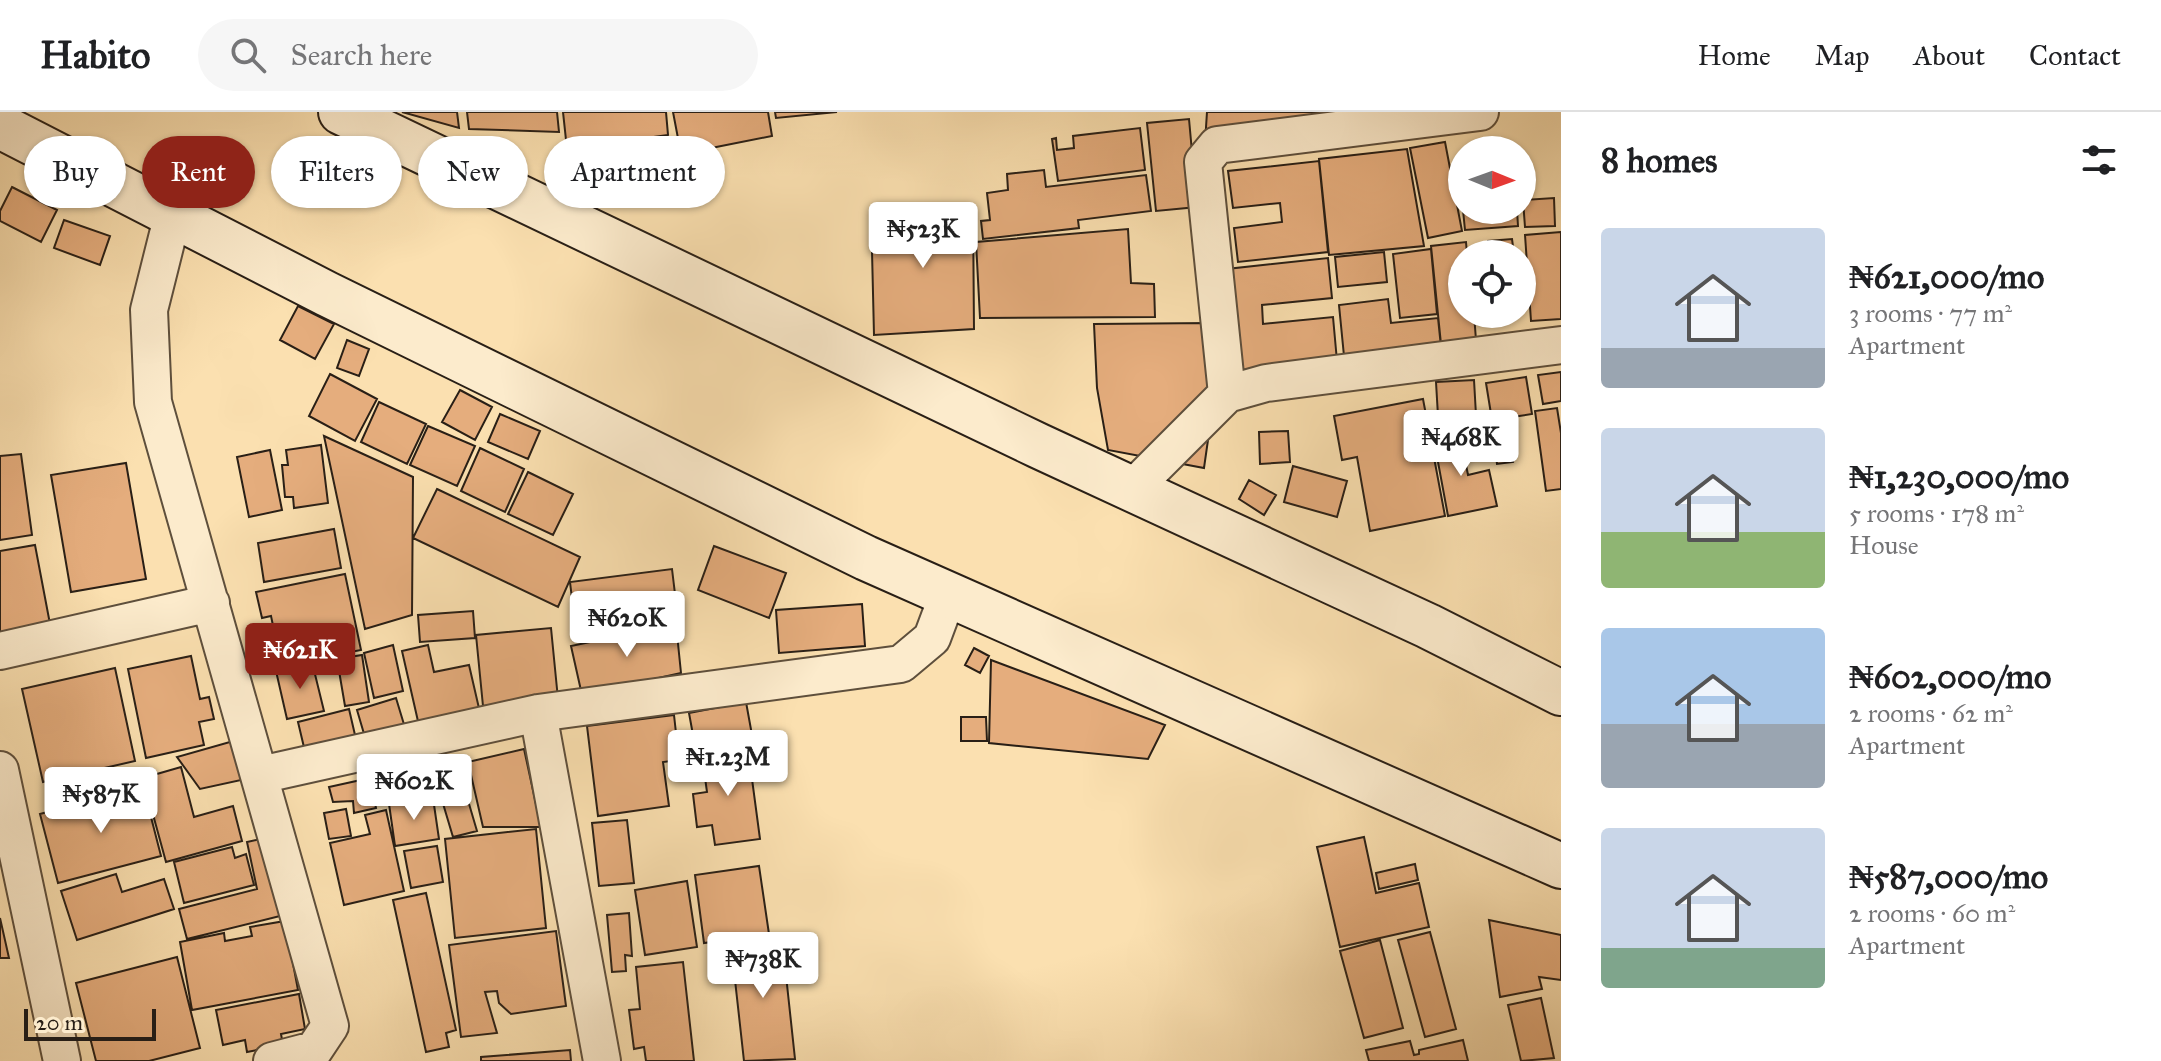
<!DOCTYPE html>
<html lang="en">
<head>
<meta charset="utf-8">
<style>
	:root { --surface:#fff; --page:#f6f6f6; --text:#202124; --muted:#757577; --line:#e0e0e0; --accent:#8f2418 }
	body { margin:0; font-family:"IM FELL Great Primer",serif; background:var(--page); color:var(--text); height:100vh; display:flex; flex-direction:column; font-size:30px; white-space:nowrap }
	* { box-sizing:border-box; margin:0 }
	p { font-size:26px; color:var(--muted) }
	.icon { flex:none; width:44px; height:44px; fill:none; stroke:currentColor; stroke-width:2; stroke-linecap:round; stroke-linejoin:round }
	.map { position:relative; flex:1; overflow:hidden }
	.sheet { display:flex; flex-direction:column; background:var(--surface); width:600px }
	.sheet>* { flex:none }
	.banner { position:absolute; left:24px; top:24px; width:760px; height:72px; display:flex; gap:16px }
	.needle { width:52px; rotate:91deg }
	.buttons { position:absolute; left:1448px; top:24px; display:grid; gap:16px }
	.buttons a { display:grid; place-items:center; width:88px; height:88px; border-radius:50%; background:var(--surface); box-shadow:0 2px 6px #0004; font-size:40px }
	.scale { position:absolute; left:24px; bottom:20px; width:132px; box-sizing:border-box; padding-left:8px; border:4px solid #291f16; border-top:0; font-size:22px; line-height:28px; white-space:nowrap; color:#291f16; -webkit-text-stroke:6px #fcebcc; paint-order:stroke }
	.price { position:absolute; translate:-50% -68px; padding:0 18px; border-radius:8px; background:#fff; color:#222; font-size:26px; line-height:52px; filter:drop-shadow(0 2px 4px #0008) }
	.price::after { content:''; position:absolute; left:50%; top:48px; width:24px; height:18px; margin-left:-12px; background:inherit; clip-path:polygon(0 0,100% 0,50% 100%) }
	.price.selected { background:var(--accent); color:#fff }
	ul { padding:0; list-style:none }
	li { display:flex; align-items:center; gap:24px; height:200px; padding:0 40px }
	li span { display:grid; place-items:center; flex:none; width:224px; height:160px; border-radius:8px; color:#555 }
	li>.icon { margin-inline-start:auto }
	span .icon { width:96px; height:96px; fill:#fffc; stroke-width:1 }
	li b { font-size:34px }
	h2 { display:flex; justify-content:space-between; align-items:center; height:96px; padding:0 40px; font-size:34px }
	.pill { padding:0 28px; border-radius:36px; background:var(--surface); box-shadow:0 2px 6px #0004; font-size:28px; line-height:72px }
	.pill.selected { background:var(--accent); color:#fff }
	header { display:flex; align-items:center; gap:48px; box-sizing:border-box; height:112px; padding:0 40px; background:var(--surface); border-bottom:2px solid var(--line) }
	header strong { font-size:38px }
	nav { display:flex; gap:44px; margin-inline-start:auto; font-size:28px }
	.search { width:560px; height:72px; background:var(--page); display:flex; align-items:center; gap:20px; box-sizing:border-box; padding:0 28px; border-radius:44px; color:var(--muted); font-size:30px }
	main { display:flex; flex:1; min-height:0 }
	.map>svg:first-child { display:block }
	.building { fill:#e5ad7d; stroke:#291f16; stroke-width:2 }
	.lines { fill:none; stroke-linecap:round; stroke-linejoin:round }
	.street-casing { stroke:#5e4f3c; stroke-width:40 }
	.secondary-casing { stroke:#291f16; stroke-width:48 }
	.street { stroke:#fcebcc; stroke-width:36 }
	.secondary { stroke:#fcebcc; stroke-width:44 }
</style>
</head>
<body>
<header>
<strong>Habito</strong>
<div class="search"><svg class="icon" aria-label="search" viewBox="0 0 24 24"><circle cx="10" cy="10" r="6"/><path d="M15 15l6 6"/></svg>Search here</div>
<nav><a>Home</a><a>Map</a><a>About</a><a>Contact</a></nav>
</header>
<main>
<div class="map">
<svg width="1561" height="949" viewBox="0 0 1561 949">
	<rect width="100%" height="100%" fill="#fbe0b0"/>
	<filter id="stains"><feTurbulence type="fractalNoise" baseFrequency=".0025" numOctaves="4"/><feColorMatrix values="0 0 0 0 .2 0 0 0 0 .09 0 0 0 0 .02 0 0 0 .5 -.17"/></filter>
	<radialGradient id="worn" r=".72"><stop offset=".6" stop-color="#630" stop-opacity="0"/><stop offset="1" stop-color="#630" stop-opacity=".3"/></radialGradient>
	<!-- building -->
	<path class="building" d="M 402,0 L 457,0 L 459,16 Z
		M 467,0 L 557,0 L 559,20 L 469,17 Z
		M 563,0 L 666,0 L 668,23 L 567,37 Z
		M 673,0 L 768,0 L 772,24 L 681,42 Z
		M 775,0 L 837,0 L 776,6 Z
		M 1207,0 L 1318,0 L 1318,17 L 1204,46 Z
		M 1189,7 L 1197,95 L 1156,99 L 1147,11 Z
		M 1140,16 L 1145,58 L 1058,69 L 1052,27 L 1056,26 L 1057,38 L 1074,36 L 1073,24 Z
		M 1445,30 L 1462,119 L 1428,126 L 1410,36 Z
		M 1407,37 L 1424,134 L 1329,143 L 1319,47 Z
		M 1319,49 L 1328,140 L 1238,150 L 1234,116 L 1282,110 L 1280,91 L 1233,96 L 1228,59 Z
		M 1044,58 L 1046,75 L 1146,63 L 1151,99 L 1078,108 L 1079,116 L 983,127 L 981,109 L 990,108 L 987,81 L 1008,78 L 1007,62 Z
		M 12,75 L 57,98 L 41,130 L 0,109 L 0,99 Z
		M 1554,86 L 1555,114 L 1525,115 L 1523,88 Z
		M 973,95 L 974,217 L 874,223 L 871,97 Z
		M 1463,98 L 1517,98 L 1518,114 L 1465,118 Z
		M 64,108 L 110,124 L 100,153 L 54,136 Z
		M 1128,117 L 1131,171 L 1154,172 L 1155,205 L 980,206 L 976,130 Z
		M 1561,120 L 1561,207 L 1531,209 L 1525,123 Z
		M 1512,127 L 1514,142 L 1489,142 L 1488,129 Z
		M 1466,130 L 1467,142 L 1462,142 L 1462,202 L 1474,202 L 1476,228 L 1441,232 L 1431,134 Z
		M 1431,137 L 1437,202 L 1400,206 L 1393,142 Z
		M 1384,140 L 1387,170 L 1338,175 L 1335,145 Z
		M 1328,146 L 1332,186 L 1262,193 L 1263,212 L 1333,205 L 1337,249 L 1238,259 L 1227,157 Z
		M 1388,187 L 1391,211 L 1438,206 L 1441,235 L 1344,244 L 1339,193 Z
		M 298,194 L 334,212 L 315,247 L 280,228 Z
		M 1210,211 L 1214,286 L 1204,356 L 1108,338 L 1097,276 L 1094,212 Z
		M 347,228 L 369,237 L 359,264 L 337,256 Z
		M 1561,260 L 1561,289 L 1543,292 L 1538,263 Z
		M 330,262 L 377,287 L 355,329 L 309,304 Z
		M 1526,265 L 1532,302 L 1492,308 L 1486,271 Z
		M 1474,268 L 1476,303 L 1438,304 L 1436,270 Z
		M 460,278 L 492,295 L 475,328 L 442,310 Z
		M 1423,287 L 1445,404 L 1370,419 L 1357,345 L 1342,348 L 1334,304 Z
		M 379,290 L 426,312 L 407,352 L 361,330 Z
		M 1557,296 L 1561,321 L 1561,377 L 1546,379 L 1535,299 Z
		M 500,302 L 540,319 L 528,347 L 488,330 Z
		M 428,314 L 475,334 L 457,374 L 410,353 Z
		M 1459,317 L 1468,363 L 1489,358 L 1497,394 L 1448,404 L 1433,323 Z
		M 1507,317 L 1513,350 L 1497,352 L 1493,319 Z
		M 1288,319 L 1290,350 L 1260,352 L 1259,320 Z
		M 324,324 L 413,365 L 412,503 L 365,517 Z
		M 321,333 L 328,391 L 294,396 L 293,385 L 285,385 L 282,353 L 288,353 L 286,338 Z
		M 480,336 L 524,357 L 505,400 L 461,379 Z
		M 270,338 L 282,398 L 249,405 L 237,345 Z
		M 21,342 L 32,423 L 0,428 L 0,344 Z
		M 126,351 L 146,467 L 71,480 L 51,363 Z
		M 1293,354 L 1347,369 L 1337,405 L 1284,390 Z
		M 528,360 L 573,382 L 553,423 L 508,402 Z
		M 1249,368 L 1276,383 L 1264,403 L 1239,387 Z
		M 437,377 L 580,445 L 558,495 L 413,426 Z
		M 334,417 L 341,456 L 264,470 L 258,431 Z
		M 35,433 L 50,512 L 0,521 L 0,439 Z
		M 714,434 L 786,461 L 769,506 L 698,478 Z
		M 672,457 L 678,507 L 576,520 L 570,470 Z
		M 345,462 L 361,538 L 272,555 L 266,530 L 276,528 L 271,504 L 262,506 L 256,480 Z
		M 862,492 L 865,534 L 779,541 L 776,498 Z
		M 473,499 L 475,526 L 420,530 L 418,503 Z
		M 676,512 L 681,561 L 582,583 L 571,534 Z
		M 551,516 L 558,587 L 483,594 L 476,523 Z
		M 393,533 L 403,579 L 374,586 L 364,541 Z
		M 428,533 L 434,560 L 469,553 L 481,605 L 420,618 L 402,539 Z
		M 974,536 L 989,544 L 980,561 L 965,553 Z
		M 362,543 L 369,590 L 345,594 L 337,547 Z
		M 191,544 L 200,587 L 209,585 L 214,607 L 199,610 L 204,633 L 146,646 L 128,557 Z
		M 991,548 L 1165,613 L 1148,647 L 989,631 Z
		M 312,550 L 324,599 L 287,607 L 276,559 Z
		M 115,556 L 135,649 L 43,670 L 22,577 Z
		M 396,586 L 406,619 L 367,632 L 357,598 Z
		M 746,590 L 752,623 L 695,634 L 689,601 Z
		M 349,597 L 358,636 L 307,648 L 298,610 Z
		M 674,603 L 679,648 L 663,650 L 669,694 L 598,704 L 587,614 Z
		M 961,605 L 986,605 L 987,629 L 961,629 Z
		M 244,626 L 255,665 L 200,677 L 177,645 Z
		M 524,637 L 541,715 L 483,715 L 468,650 Z
		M 748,637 L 760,727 L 715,733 L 712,713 L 697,715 L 693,682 L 707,680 L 702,644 Z
		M 457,651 L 477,719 L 453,725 L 433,658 Z
		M 423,654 L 428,682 L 383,688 L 379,661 Z
		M 181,655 L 194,705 L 233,694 L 242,729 L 166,750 L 143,666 Z
		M 370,666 L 376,696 L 354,701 L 353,689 L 333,690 L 329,675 Z
		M 143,674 L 161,744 L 58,771 L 40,702 Z
		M 433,686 L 439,727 L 395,734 L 389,692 Z
		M 346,697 L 351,724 L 329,727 L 324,701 Z
		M 386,698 L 404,779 L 344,793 L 330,731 L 370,722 L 365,703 Z
		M 627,708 L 634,771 L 599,774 L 592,711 Z
		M 536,717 L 546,816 L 455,826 L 445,727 Z
		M 269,725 L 288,802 L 187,827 L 179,797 L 257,777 L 247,730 Z
		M 1364,725 L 1376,781 L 1419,771 L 1429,815 L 1340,835 L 1317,735 Z
		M 437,734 L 443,770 L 411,776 L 404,739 Z
		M 232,735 L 235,746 L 246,742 L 254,773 L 184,791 L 174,750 Z
		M 1415,752 L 1418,768 L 1379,777 L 1376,761 Z
		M 759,754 L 769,822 L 704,831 L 695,763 Z
		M 116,762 L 122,780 L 164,767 L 174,797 L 77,828 L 61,779 Z
		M 687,769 L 697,835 L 645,843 L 635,778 Z
		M 426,781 L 456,918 L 446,921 L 449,935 L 426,940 L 393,788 Z
		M 629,801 L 632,844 L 625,843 L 626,859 L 612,860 L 607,803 Z
		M 0,806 L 9,846 L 0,846 Z
		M 1489,808 L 1561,823 L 1561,868 L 1539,865 L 1542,877 L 1500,885 Z
		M 285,809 L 298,878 L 192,898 L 180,830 L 224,821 L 225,829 L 252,824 L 250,815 Z
		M 556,819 L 566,894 L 511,902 L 499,891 L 497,879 L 485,880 L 497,921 L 461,925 L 449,833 Z
		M 1430,820 L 1456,917 L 1425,925 L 1398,828 Z
		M 782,826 L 795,947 L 744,949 L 731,832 Z
		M 1380,828 L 1403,916 L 1364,926 L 1340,839 Z
		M 177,845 L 200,936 L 149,949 L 96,949 L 76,871 Z
		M 683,850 L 694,949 L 646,949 L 644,935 L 634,937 L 629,898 L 640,897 L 636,855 Z
		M 299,882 L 305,917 L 281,922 L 283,933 L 247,940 L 245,928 L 223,933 L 216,898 Z
		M 1541,886 L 1554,946 L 1521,949 L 1508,893 Z
		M 1463,928 L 1468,949 L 1369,949 L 1366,938 L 1410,929 L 1414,943 L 1419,942 L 1419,938 Z
		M 570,938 L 571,949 L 481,949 L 481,945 Z"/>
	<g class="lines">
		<!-- street casing -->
		<g class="street-casing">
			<path id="street" d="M 173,102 L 149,198 L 153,290 L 330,914 L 314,938 L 272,949
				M 1227,282 L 1203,50 L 1217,33 L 1480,0
				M 1132,377 L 1227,282 L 1266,271 L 1561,233
				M 0,539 L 211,491
				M 538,601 L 602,949
				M 0,658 L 62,949
				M 260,663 L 538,601 L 901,552 L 932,526 L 948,483"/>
		</g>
		<!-- secondary casing -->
		<g class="secondary-casing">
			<path id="secondary" d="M 341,0 L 1039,334 L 1428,514 L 1561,581
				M 0,14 L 327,182 L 866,446 L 1561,754"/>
		</g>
		<!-- street -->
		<use href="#street" class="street"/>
		<!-- secondary -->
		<use href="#secondary" class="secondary"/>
	</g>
	<rect width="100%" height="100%" filter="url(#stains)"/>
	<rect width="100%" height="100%" fill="url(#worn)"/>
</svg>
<div class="buttons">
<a><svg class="needle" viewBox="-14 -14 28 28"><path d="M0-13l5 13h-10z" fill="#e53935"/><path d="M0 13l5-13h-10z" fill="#757577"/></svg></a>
<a><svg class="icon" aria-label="locate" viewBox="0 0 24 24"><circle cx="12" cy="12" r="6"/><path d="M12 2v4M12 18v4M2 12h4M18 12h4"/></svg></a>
</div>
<div class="scale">20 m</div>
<b class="price" style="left:923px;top:158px">₦523K</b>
<b class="price" style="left:1461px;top:366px">₦468K</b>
<b class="price" style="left:627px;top:547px">₦620K</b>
<b class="price selected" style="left:300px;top:579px">₦621K</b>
<b class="price" style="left:728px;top:686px">₦1.23M</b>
<b class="price" style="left:414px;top:710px">₦602K</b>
<b class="price" style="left:101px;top:723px">₦587K</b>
<b class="price" style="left:763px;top:888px">₦738K</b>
<div class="banner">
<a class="pill">Buy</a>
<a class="pill selected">Rent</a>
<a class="pill">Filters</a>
<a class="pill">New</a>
<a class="pill">Apartment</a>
</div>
</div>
<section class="sheet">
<h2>8 homes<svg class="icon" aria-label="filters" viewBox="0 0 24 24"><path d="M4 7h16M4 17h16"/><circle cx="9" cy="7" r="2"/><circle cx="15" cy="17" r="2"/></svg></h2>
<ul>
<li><span style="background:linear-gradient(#c9d6e8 75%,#9aa5b1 0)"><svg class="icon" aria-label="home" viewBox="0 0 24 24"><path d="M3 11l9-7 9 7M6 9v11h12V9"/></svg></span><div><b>₦621,000/mo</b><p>3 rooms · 77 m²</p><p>Apartment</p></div></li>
<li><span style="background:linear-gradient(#c9d6e8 65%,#8fb573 0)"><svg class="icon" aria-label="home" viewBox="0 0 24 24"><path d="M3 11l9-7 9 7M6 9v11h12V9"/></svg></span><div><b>₦1,230,000/mo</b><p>5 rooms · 178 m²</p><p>House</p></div></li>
<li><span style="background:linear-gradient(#a9c7e8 60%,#9aa5b1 0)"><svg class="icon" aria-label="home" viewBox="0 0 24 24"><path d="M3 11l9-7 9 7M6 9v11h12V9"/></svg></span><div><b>₦602,000/mo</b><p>2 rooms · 62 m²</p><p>Apartment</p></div></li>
<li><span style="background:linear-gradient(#c9d6e8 75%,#7fa58c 0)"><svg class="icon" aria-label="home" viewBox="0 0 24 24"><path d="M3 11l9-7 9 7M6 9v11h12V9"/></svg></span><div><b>₦587,000/mo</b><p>2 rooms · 60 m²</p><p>Apartment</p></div></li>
</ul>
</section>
</main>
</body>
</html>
